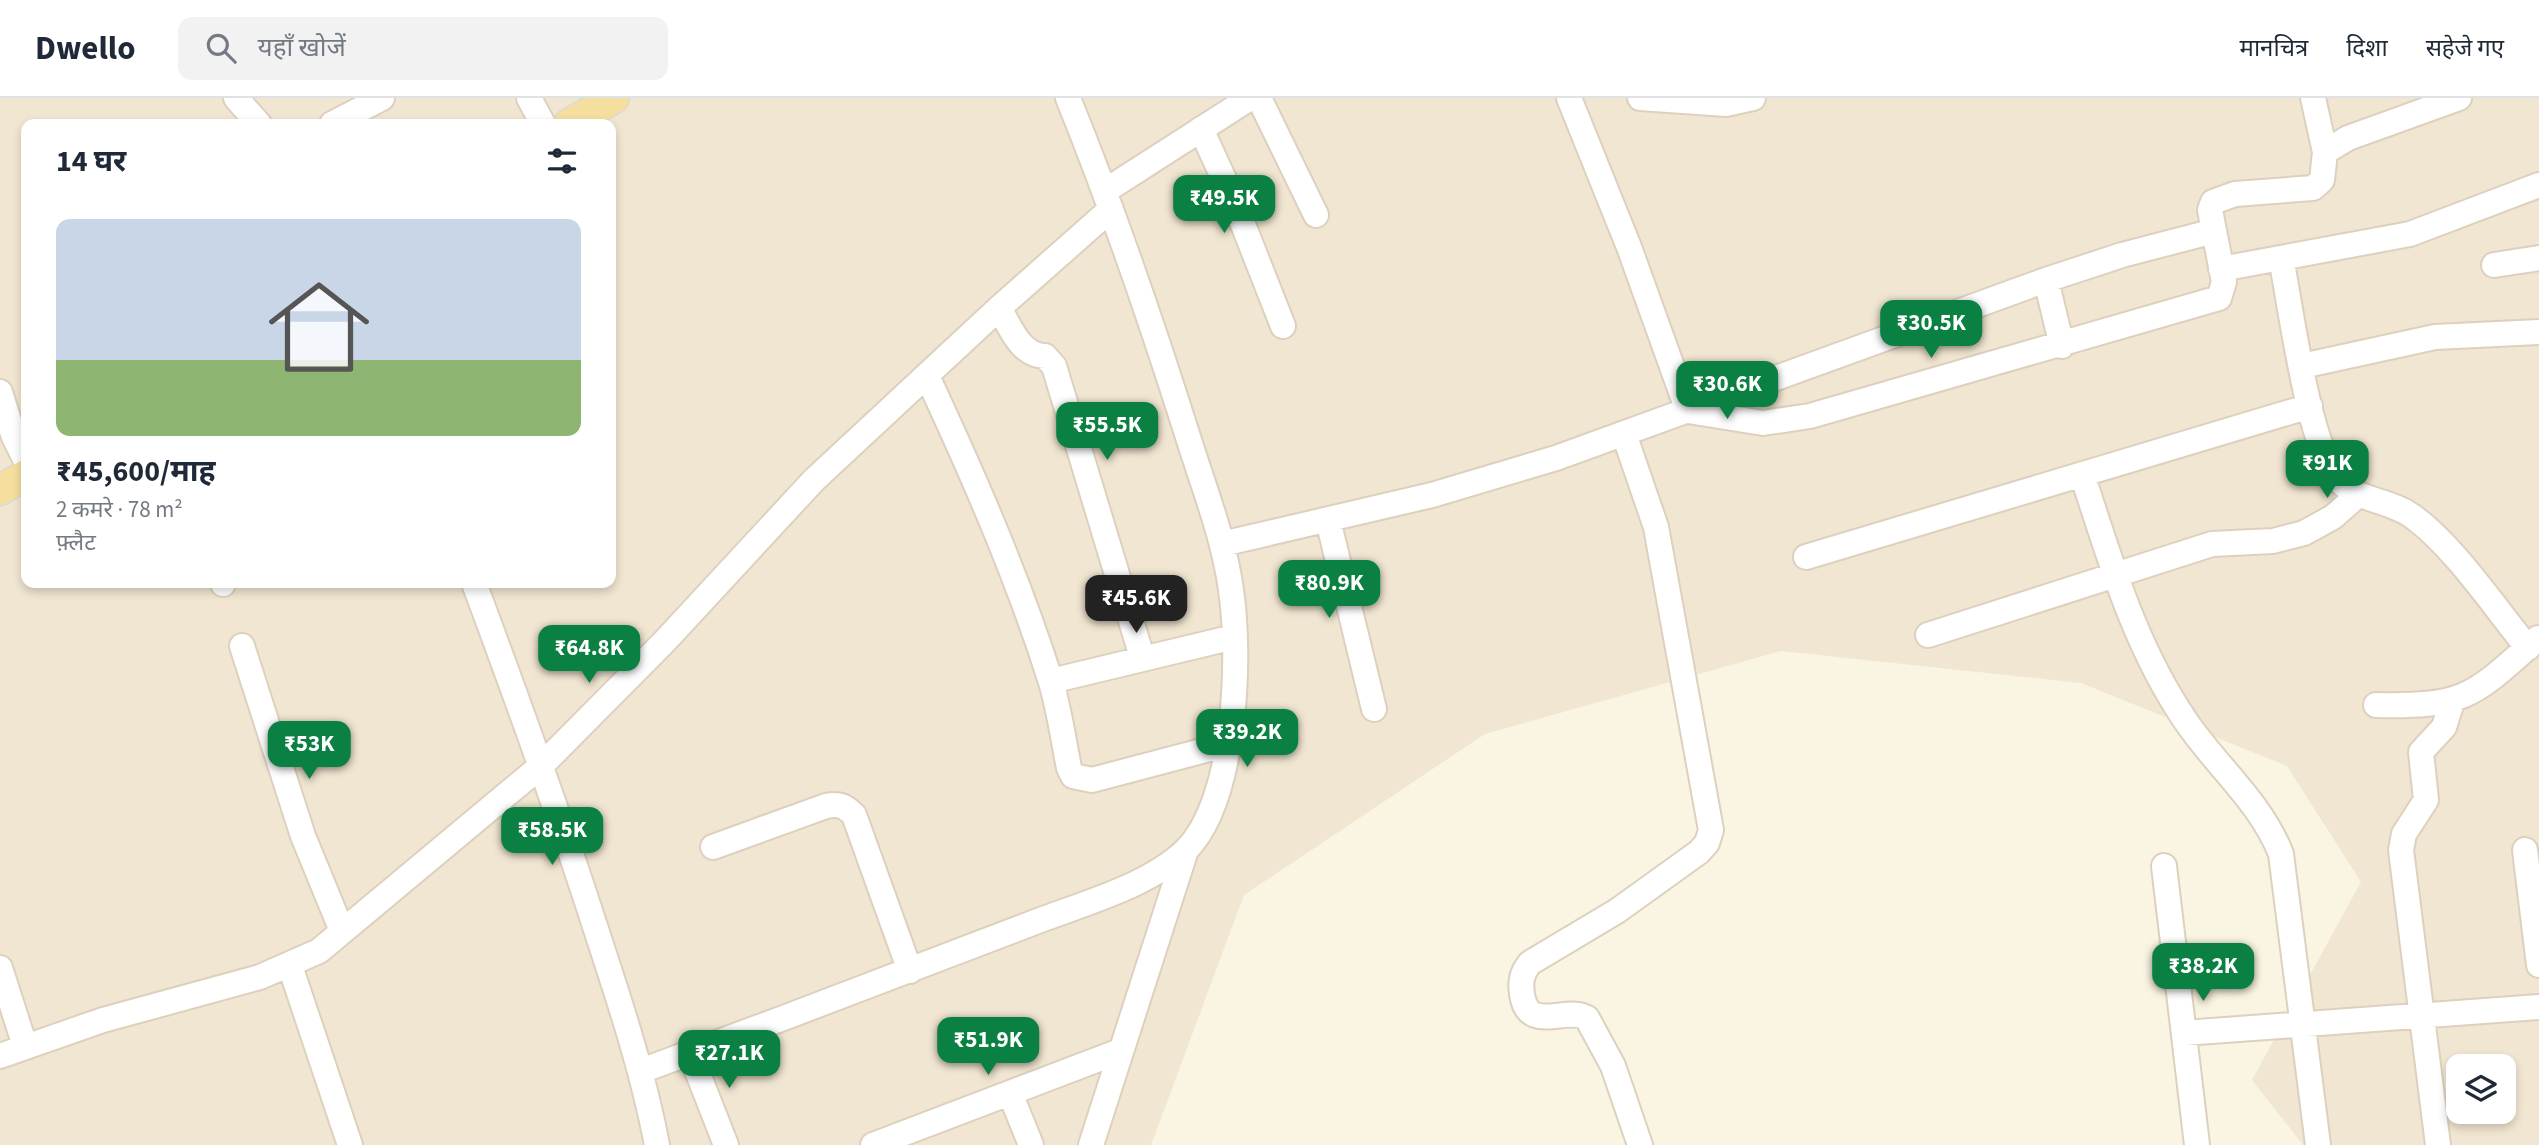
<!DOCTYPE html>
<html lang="hi">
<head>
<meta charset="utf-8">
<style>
	:root { --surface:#fff; --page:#f2f2f3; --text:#1f2937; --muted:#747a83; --line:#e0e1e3; --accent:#0b8043 }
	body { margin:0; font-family:"Source Sans 3","Noto Sans Devanagari",sans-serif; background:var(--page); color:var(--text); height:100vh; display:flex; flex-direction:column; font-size:26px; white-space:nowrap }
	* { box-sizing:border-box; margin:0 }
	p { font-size:23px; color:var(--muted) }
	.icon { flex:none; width:38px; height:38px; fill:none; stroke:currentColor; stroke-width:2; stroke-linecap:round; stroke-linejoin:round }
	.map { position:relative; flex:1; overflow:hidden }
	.side { position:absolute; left:21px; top:21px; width:595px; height:469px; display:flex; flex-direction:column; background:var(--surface); border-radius:14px; box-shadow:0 4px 10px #0003 }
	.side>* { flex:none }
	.buttons { position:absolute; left:2446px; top:956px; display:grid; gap:14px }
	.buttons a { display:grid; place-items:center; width:70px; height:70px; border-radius:14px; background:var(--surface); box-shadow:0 4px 10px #0003; font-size:35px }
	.price { position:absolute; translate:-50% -60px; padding:0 16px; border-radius:14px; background:var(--accent); color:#fff; font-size:23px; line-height:46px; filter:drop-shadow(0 2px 4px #0008) }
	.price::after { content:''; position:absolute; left:50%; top:42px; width:21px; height:16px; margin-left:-10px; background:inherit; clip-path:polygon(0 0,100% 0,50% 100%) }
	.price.selected { background:#222; color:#fff }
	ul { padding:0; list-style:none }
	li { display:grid; align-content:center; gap:14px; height:371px; padding:0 35px }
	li+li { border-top:2px solid var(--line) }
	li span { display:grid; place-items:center; height:217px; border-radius:14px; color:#555 }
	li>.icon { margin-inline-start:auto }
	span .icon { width:126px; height:126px; fill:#fffc; stroke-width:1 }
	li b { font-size:30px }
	h2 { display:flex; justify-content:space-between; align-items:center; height:84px; padding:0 35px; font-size:30px }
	header { display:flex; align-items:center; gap:42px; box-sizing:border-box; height:98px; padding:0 35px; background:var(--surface); border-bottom:2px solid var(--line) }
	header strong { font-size:33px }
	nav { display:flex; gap:38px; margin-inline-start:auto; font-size:24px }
	.search { width:490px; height:63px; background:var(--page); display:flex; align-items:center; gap:18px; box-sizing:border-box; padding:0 24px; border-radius:14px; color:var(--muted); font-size:26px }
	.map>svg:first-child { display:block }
	.residential { fill:#f1e6d1; fill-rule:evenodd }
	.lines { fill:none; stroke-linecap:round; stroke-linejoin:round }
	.minor-casing { stroke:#ddd1be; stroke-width:28 }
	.major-casing { stroke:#dcd8d4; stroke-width:33 }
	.minor { stroke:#fff; stroke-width:24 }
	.major { stroke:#f5df9e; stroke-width:30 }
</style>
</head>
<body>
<header>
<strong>Dwello</strong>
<div class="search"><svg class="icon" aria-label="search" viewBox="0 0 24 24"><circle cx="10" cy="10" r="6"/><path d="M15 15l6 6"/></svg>यहाँ खोजें</div>
<nav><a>मानचित्र</a><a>दिशा</a><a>सहेजे गए</a></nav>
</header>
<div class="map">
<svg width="2539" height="1047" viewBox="0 0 2539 1047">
	<rect width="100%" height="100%" fill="#faf4e2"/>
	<!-- residential -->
	<path class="residential" d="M 0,0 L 2539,0 L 2539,1047 L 2303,1047 L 2252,982 L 2361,784 L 2287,668 L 2081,585 L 1781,553 L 1485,636 L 1244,797 L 1151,1047 L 0,1047 ZM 26,26 L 611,26 L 611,485 L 26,485 ZM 2459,968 L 2504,968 L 2504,1013 L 2459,1013 Z"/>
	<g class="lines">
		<!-- minor casing -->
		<g class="minor-casing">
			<path id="minor" d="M 236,0 L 259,26
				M 529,0 L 543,26
				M 1259,0 L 1316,117
				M 1569,0 L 1629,149 L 1688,313 L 1763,325 L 1810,318 L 2219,200 L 2224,184 L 2210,112 L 2213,104 L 2235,96 L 2313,90 L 2322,82 L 2325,54 L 2313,0
				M 1640,0 L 1726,6 L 1753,0
				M 332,26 L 382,0
				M 1201,31 L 1233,101 L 1283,228
				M 2325,54 L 2348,40 L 2459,0
				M 1105,93 L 1250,0
				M 2281,160 C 2291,210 2308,345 2337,380 C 2357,404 2389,401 2412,418 C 2453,447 2495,510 2528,550
				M 2494,167 L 2539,160
				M 2221,171 L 2410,136 L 2539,87
				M 2046,182 L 2062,248
				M 999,210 C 1010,228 1020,258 1045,258 L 1054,268 L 1142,559
				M 2302,268 L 2435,239 L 2539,234
				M 927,278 C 973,377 1017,477 1050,581 C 1059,609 1063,640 1069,670 L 1073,678 L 1092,682 L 1228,646
				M 0,294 L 14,339 L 26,363
				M 1624,336 L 1656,429 L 1711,732 L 1707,745 L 1699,754 L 1617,813 L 1530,865 C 1522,875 1520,883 1522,896 C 1528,937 1566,907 1587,920 L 1613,968 L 1640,1047
				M 2082,376 C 2110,461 2134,547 2185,622 C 2215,667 2261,704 2281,756 L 2318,1047
				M 1328,422 L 1374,611
				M 1222,446 L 1432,397 L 1556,360 L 2046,182 L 2122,157 L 2214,133
				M 1806,459 L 2310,308
				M 223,485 L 223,486
				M 474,485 C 515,595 555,705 591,816 C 616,893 642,968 657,1047
				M 1928,537 L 2212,446 L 2273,443 L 2304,435 L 2333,419 L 2358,397
				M 242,548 L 303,738 L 342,833
				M 1051,583 L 1234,539
				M 2376,607 C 2466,609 2473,598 2538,540
				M 713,749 L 826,708 C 839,705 845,708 854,717 L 910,873
				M 2525,752 L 2539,867
				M 2164,768 L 2197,1047
				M 290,868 L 350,1047
				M 0,870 L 25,948
				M 2184,935 L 2539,909
				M 690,955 L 726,1047
				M 0,958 L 103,922 L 260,879 L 319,853 L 542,667 L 665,543 L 814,382 L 999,210 L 1111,111
				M 641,973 C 771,925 901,876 1030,826 C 1078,807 1148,789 1186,752 C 1236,702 1241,560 1231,492 C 1224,440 1204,390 1188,339 C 1152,225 1113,111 1068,0
				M 1010,995 L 1031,1047
				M 873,1047 L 1120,953
				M 1091,1047 L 1186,752
				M 2438,1047 L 2401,752 L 2404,736 L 2426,702 L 2421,654 L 2444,629 L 2452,604"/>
		</g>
		<!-- major casing -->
		<g class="major-casing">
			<path id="major" d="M 569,26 L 614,0
				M 0,392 L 26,377"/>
		</g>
		<!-- minor -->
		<use href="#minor" class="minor"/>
		<!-- major -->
		<use href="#major" class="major"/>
	</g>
</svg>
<div class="buttons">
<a><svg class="icon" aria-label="layers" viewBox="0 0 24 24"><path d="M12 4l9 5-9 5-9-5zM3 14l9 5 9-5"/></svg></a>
</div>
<b class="price" style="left:1224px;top:137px">₹49.5K</b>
<b class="price" style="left:1931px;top:262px">₹30.5K</b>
<b class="price" style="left:1727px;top:323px">₹30.6K</b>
<b class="price" style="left:1107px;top:364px">₹55.5K</b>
<b class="price" style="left:2327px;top:402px">₹91K</b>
<b class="price" style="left:1329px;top:522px">₹80.9K</b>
<b class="price selected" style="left:1136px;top:537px">₹45.6K</b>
<b class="price" style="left:589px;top:587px">₹64.8K</b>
<b class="price" style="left:1247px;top:671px">₹39.2K</b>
<b class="price" style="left:309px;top:683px">₹53K</b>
<b class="price" style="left:552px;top:769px">₹58.5K</b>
<b class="price" style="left:2203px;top:905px">₹38.2K</b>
<b class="price" style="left:988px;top:979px">₹51.9K</b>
<b class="price" style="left:729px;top:992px">₹27.1K</b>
<section class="side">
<h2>14 घर<svg class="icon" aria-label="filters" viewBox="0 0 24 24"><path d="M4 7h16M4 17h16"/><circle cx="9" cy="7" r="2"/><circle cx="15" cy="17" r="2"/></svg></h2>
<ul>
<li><span style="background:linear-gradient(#c9d6e8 65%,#8fb573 0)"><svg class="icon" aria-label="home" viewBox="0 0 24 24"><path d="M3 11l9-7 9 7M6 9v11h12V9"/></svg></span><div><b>₹45,600/माह</b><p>2 कमरे · 78 m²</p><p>फ़्लैट</p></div></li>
</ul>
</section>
</div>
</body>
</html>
